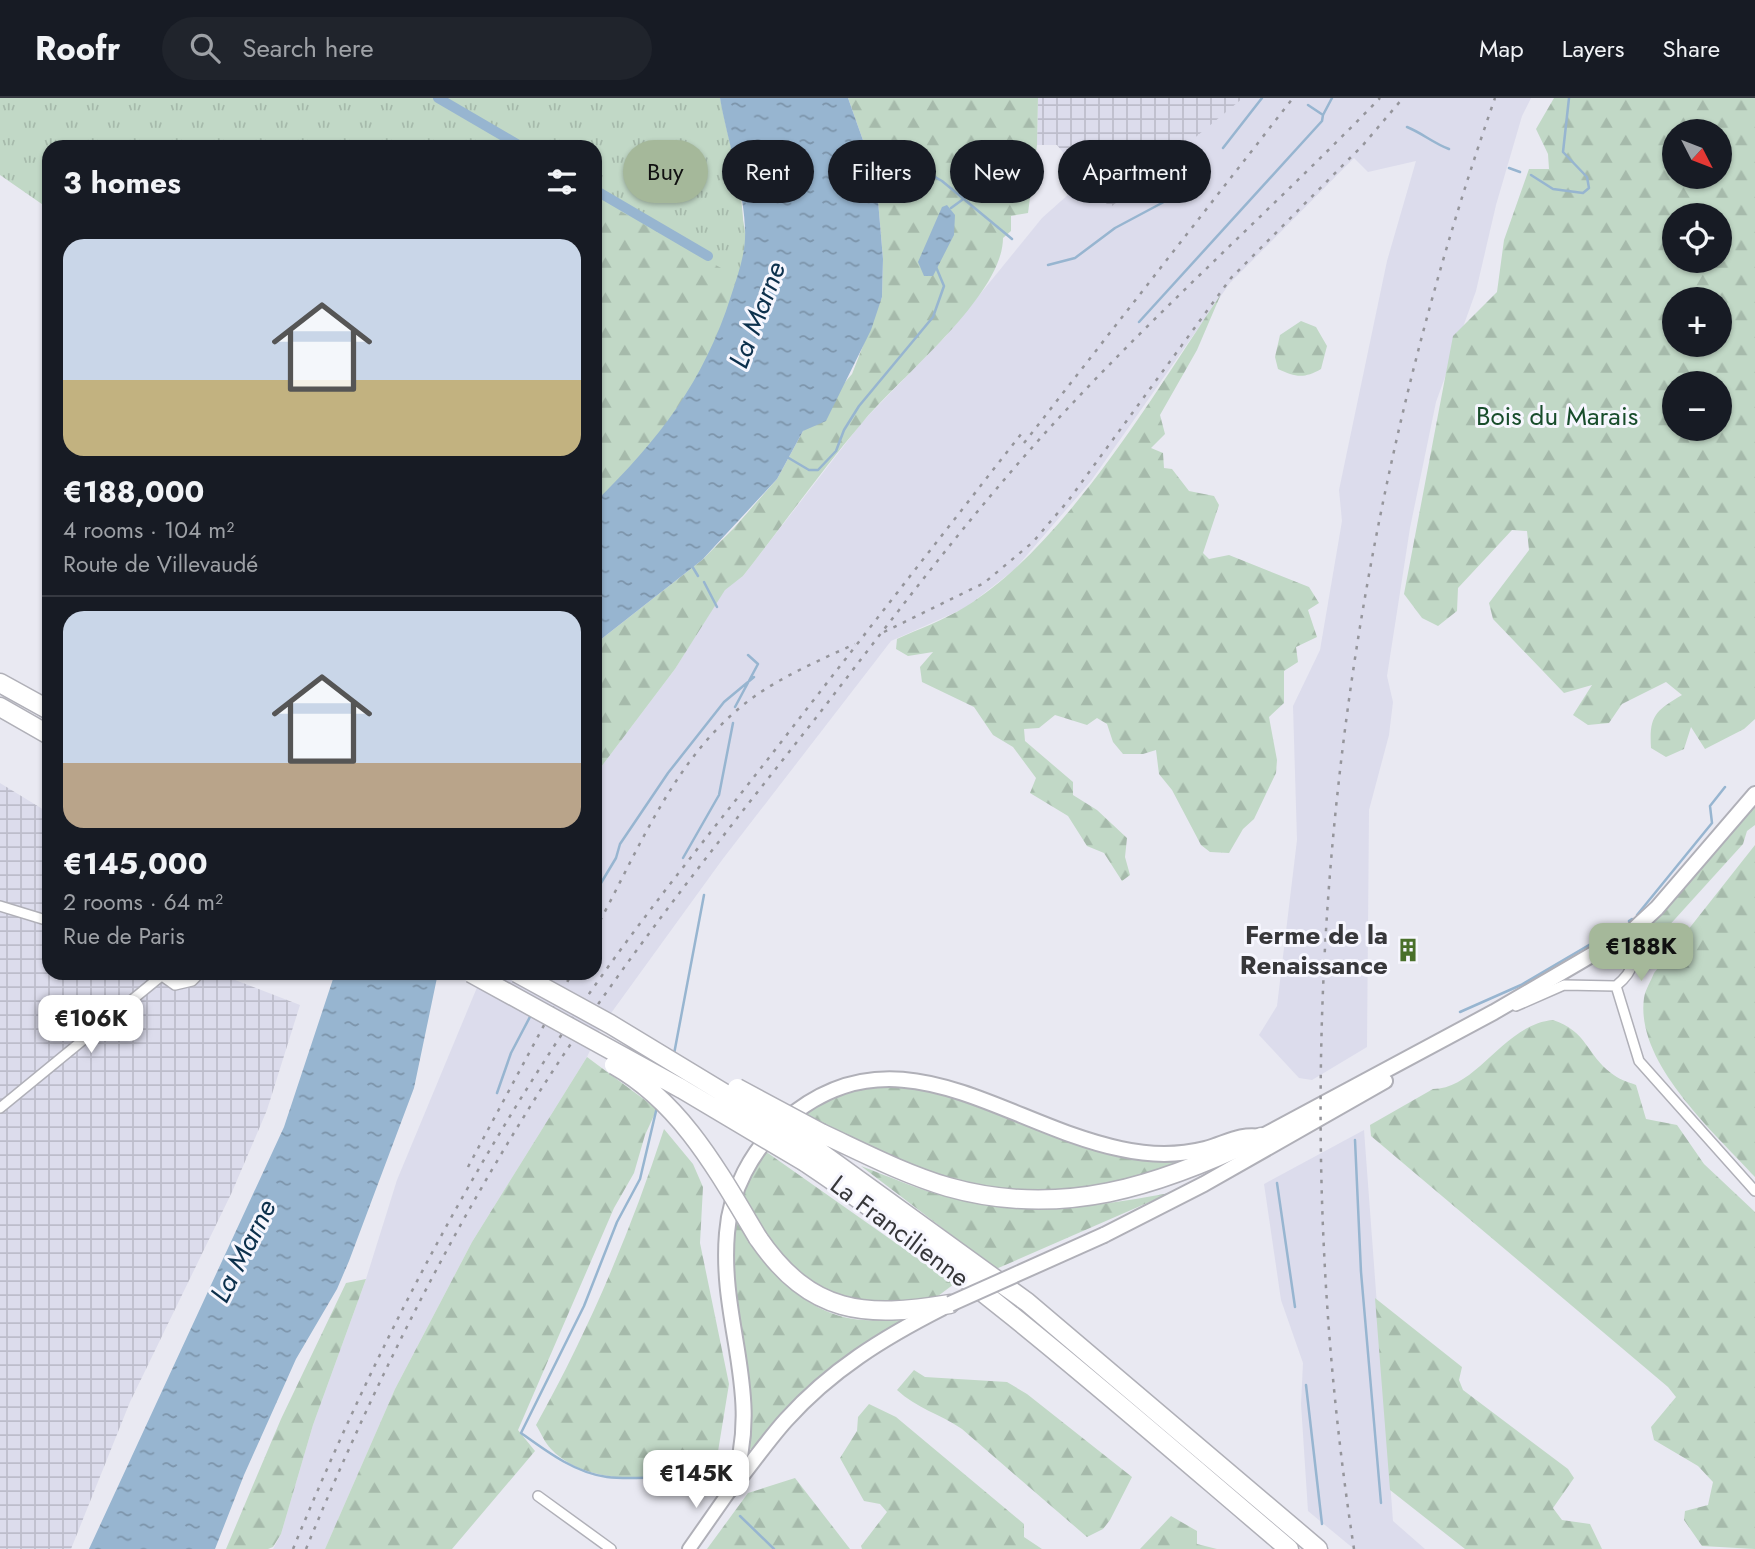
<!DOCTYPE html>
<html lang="en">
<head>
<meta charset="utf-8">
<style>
	:root { --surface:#171b24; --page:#20242c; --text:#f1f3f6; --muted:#9ea1a6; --line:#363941; --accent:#a5b89a }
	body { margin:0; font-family:Jost,sans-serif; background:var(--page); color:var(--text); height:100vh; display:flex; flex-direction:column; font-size:26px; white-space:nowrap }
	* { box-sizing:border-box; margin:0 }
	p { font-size:23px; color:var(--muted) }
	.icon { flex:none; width:38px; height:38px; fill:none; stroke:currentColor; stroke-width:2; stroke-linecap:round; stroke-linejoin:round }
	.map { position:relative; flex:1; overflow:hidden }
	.details { position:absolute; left:42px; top:42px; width:560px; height:840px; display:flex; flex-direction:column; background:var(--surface); border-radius:21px; box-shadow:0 2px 5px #0004 }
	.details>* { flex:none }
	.top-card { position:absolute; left:623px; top:42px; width:665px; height:63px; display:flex; gap:14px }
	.needle { width:46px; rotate:132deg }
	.buttons { position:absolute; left:1662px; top:21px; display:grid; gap:14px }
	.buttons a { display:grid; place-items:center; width:70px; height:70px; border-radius:50%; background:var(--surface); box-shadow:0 2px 5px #0004; font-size:35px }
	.price { position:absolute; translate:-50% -60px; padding:0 16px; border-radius:14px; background:#fff; color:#222; font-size:23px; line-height:46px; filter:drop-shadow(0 2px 4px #0008) }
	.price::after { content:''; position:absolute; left:50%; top:42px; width:21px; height:16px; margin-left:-10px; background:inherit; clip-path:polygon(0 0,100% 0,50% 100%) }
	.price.active { background:var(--accent); color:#111 }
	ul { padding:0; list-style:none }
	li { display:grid; align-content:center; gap:14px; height:371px; padding:0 21px }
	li+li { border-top:2px solid var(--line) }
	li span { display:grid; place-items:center; height:217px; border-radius:21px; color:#555 }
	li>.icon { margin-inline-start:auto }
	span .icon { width:126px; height:126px; fill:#fffc; stroke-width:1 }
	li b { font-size:30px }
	h2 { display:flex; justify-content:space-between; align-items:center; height:84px; padding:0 21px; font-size:30px }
	.pill { padding:0 24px; border-radius:32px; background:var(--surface); box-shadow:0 2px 5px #0004; font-size:24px; line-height:63px }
	.pill.active { background:var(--accent); color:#111 }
	header { display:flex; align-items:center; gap:42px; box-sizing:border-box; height:98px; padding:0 35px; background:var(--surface); border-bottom:2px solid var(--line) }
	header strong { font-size:33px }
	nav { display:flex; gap:38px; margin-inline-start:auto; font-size:24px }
	.search { width:490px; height:63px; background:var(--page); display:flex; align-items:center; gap:18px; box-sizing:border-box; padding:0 24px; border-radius:38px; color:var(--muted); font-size:26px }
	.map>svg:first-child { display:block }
	.built { fill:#dcdcec }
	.industrial { fill:url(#industrial-grid) }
	.forest { fill:url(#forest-firs); fill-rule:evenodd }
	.park { fill:url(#park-tufts) }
	.water { fill:url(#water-ripples) }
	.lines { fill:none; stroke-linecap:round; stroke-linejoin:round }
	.stream { stroke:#97b5d0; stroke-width:2.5 }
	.canal { stroke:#97b5d0; stroke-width:10 }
	.street-casing { stroke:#b0b0b8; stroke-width:12 }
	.secondary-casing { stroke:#b0b0b8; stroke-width:16 }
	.primary-casing { stroke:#b0b0b8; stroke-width:18 }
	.highway-casing { stroke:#b0b0b8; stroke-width:21 }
	.street { stroke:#fff; stroke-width:9 }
	.secondary { stroke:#fff; stroke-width:12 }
	.primary { stroke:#fff; stroke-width:14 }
	.highway { stroke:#fff; stroke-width:18 }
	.rail { stroke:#95959b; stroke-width:2.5; stroke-dasharray:3.5 7; stroke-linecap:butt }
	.primary-bridge-casing { stroke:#b0b0b8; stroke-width:18; stroke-linecap:butt }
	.highway-bridge-casing { stroke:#b0b0b8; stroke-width:21; stroke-linecap:butt }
	.primary-bridge { stroke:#fff; stroke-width:14 }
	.highway-bridge { stroke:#fff; stroke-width:18 }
	.labels { text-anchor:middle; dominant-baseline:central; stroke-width:6; stroke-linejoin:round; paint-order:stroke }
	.park-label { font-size:26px; fill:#184d2b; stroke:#f6f6fe }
	.poi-label { font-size:26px; font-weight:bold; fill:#37373a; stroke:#f6f6fe; text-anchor:end }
	.street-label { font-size:26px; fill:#37373a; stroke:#f6f6fe }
	.water-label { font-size:28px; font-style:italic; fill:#0c304c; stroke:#f6f6fe }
</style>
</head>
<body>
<header>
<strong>Roofr</strong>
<div class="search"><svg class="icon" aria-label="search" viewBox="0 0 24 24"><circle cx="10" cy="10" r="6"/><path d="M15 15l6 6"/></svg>Search here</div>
<nav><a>Map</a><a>Layers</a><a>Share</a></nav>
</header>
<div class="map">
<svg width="1755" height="1451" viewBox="0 0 1755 1451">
	<defs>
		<pattern id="industrial-grid" width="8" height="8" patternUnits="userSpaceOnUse" patternTransform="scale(1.75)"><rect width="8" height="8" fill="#dcdcec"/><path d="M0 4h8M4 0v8" fill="none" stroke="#bdbdcb"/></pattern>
		<pattern id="forest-firs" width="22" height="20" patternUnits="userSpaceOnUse" patternTransform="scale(1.75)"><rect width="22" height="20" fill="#c1d8c6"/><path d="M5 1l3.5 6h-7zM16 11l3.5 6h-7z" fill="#a6baab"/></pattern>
		<pattern id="park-tufts" width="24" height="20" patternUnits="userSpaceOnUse" patternTransform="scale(1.75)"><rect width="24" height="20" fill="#c1d8c6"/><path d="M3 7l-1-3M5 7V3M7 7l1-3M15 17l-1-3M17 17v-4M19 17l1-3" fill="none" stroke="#a6baab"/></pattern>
		<pattern id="water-ripples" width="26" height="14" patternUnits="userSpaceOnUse" patternTransform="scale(1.75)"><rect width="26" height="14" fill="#97b5d0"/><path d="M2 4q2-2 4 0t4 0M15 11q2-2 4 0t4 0" fill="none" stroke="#7c94aa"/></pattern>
	</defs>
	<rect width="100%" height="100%" fill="#e9e9f2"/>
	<!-- built -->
	<path class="built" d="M 1209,0 L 1531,0 L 1522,18 L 1496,107 L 1476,193 L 1436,304 L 1410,430 L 1387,578 L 1393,604 L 1389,637 L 1369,712 L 1367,949 L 1312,982 L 1299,980 L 1259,937 L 1277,908 L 1297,742 L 1293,608 L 1320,552 L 1342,423 L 1339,392 L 1387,163 L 1416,63 L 1368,74 L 1354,60 L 1230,185 L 1091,383 L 1014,472 L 965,510 L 891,543 L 722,762 L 601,929 L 587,959 L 472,1144 L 395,1291 L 325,1451 L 273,1451 L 281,1436 L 313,1327 L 366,1181 L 397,1082 L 483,875 L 595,875 L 595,677 L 675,571 L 725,491 L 743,478 L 863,323 L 946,238 L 1042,120 L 1107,62 Z
		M 1364,1032 L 1393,1423 L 1425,1451 L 1354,1451 L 1308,1413 L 1301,1306 L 1303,1265 L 1281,1202 L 1264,1086 Z"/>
	<!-- industrial -->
	<path class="industrial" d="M 1038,0 L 1243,0 L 1111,109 L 1099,100 L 1057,47 L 1037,47 Z
		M 0,685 L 49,715 L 49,875 L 217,875 L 300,907 L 267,1012 L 232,1094 L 130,1304 L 71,1451 L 0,1451 Z"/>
	<!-- forest -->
	<path class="forest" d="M 720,0 L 749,154 L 701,287 L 595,414 L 595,49 Z
		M 848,0 L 1038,0 L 1037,47 L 1028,115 L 1011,118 L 1011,133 L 1003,140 C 1003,198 898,281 862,325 C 820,374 783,427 743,478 L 725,492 L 675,571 L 595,677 L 595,546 L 702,462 L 734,430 L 777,381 L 803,333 L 852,276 L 882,199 L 883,161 L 876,79 Z
		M 1554,0 L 1755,0 L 1755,621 L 1744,631 L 1705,651 L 1691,629 L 1684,651 L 1666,659 L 1651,650 C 1649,618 1655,613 1682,597 L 1666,584 L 1622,606 L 1609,625 L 1588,627 L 1573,617 L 1592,587 L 1564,595 L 1493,521 L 1489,505 L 1529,452 L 1527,433 L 1512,432 L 1458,490 L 1457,513 L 1438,528 L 1422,520 L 1404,496 L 1453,238 L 1497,194 L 1504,142 L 1529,71 L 1549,71 L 1548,56 L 1536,31 ZM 1675,33 L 1720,33 L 1720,79 L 1675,79 ZM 1675,117 L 1720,117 L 1720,163 L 1675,163 ZM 1675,201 L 1720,201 L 1720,247 L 1675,247 ZM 1675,285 L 1720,285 L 1720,331 L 1675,331 Z
		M 1221,196 L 1197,252 L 1160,317 L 1165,336 L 1151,350 L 1163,355 L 1164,370 L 1172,371 L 1189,393 L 1214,398 L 1219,407 L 1203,455 L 1209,461 L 1229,457 L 1309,489 L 1319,505 L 1308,512 L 1317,539 L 1296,549 L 1298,564 L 1284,573 L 1284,605 L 1269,619 L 1277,662 L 1276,675 L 1254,721 L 1243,731 L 1229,755 L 1210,754 L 1201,747 L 1172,692 L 1159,676 L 1156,652 L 1143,656 L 1123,656 L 1113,644 L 1107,626 L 1097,620 L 1087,627 L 1055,617 L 1039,630 L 1024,631 L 1025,643 L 1073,684 L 1073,697 L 1097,712 L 1127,740 L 1125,759 L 1130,777 L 1122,783 L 1104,755 L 1087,748 L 1068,718 L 1030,695 L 1036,680 L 1013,649 L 993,637 L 974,609 L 922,584 L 920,569 L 933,554 L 908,558 L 896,551 L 897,541 C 919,531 944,522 965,509 C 1066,447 1155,294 1221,196 Z
		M 1301,223 L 1316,229 L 1327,248 L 1321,271 C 1304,281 1295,279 1278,271 L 1275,259 L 1280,237 Z
		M 1755,705 L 1755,727 L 1747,733 L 1743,746 L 1656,842 L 1643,848 L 1638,842 L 1640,833 Z
		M 1755,747 L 1755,1079 C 1715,1035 1635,965 1644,900 C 1645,892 1651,883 1654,875 Z
		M 1553,922 C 1587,933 1587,957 1611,975 C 1618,981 1628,984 1636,987 L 1646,1021 L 1677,1027 L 1704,1066 L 1755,1114 L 1755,1451 L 1702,1448 L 1684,1422 L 1685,1413 L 1708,1407 L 1713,1384 L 1698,1368 L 1654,1342 L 1651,1329 L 1676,1299 L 1668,1289 L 1371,1038 L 1370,1027 L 1433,991 C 1477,991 1504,926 1553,922 Z
		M 587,959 L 657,1011 L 645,1037 L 634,1075 L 614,1110 L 518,1332 L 535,1353 L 452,1451 L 325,1451 L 395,1291 L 472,1144 Z
		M 897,987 L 938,992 L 1068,1043 L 1139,1059 L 1180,1061 L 1186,1067 C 1149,1076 1110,1089 1071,1094 C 975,1109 880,1055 796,1017 L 857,990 Z
		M 664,1031 L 693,1066 L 703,1089 L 700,1145 L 729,1286 L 714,1378 C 664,1379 590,1392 551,1351 C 545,1345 541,1335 536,1327 C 588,1234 631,1133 664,1031 Z
		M 765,1053 L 954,1186 L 938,1198 L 910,1207 L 834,1201 L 794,1173 L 771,1148 L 743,1099 L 744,1087 Z
		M 861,1068 C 890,1079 921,1093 952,1100 C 1030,1118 1092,1109 1170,1095 L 996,1171 Z
		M 734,1118 C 761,1166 804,1219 864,1222 C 880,1223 896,1221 913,1221 L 847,1259 L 818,1281 L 754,1350 L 749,1352 L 751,1307 L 731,1185 Z
		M 366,1181 L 313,1327 L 281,1436 L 273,1449 L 268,1451 L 226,1451 L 281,1321 L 346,1185 Z
		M 1375,1200 L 1462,1269 L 1459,1282 L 1463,1292 L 1568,1371 L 1574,1380 L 1553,1410 L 1562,1422 L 1590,1426 L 1602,1451 L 1465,1451 L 1390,1392 Z
		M 914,1272 L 925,1279 L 1007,1284 L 1027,1296 L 1132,1379 L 1110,1422 L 1103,1431 L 1087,1439 L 962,1331 C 940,1316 916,1310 897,1292 Z
		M 869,1306 L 896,1319 L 1024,1426 L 1024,1439 L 1042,1451 L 862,1451 L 861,1448 L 887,1414 L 880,1406 L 864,1403 L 840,1360 L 857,1333 L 858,1319 Z
		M 795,1380 L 850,1451 L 707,1451 L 748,1395 Z
		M 1171,1418 L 1197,1433 L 1197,1446 L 1217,1451 L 1140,1451 Z"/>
	<!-- park -->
	<path class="park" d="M 0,0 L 720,0 C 731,57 755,122 737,179 L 606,105 L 595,119 L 595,49 L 49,49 L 49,111 L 0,77 Z"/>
	<!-- water -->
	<path class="water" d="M 720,0 L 848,0 L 876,79 L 883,161 L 882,199 L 871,232 L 826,323 L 803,333 L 777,381 L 702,462 L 595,546 L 595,404 C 659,342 704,283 731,198 C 737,179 744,161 745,141 C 747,100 727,42 720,0 Z
		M 947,107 L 955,117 L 954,137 L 933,178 L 924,178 L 918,164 L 942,109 Z
		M 335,875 L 438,875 L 414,990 L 349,1163 L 337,1191 L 296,1261 L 244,1377 L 215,1451 L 89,1451 L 284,1029 Z"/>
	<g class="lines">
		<!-- stream -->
		<path class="stream" d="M 1308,7 L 1323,17 L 1332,0
			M 1407,29 C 1422,35 1433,45 1449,51
			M 1223,50 L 1262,0
			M 1509,70 L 1520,74
			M 1531,77 L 1553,91 L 1583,95 L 1589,90 L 1587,79 L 1563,54 L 1569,0
			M 875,79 L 909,69 L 919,70 L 942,83 L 1012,141
			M 951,110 L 962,102
			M 1048,167 L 1075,160 L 1115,130 L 1190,90 L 1205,77
			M 1139,224 L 1322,23 L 1323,17
			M 787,359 L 809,372 L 818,372 L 836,353 L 844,332 L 859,308 L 933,219 L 944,188 L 936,169
			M 692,468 L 698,478
			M 704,484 L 717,509
			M 735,609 L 758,566 L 748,557
			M 683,760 L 719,697 L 733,625
			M 595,795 L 616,760 L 620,746 L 668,675 L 724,604 L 754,579
			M 1637,817 L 1712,725 L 1710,708 L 1725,689
			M 1629,823 L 1632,821
			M 548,884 L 552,875
			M 1460,914 L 1521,887 L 1618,830
			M 674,956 L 704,797
			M 497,995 L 511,955 L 532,915
			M 657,1009 L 640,1081 L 617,1124 L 584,1208 L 521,1335 C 546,1353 575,1375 607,1379 C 645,1384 684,1370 716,1395
			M 1355,1042 L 1361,1174 L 1381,1405
			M 1277,1085 L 1295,1209
			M 1306,1287 L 1322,1426
			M 740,1418 L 774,1451"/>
		<!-- canal -->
		<path class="canal" d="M 438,0 L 522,49
			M 595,92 L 708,158"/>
		<!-- street casing -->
		<g class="street-casing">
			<path id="street" d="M 0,808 L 49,823
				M 158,875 L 175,887 L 192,883 L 200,875
				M 1616,888 L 1639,963 L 1755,1093
				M 1516,908 L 1564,887 L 1616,888 C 1636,872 1637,857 1631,834
				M 0,1010 L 160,879
				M 538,1398 L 611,1451"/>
		</g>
		<!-- secondary casing -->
		<g class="secondary-casing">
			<path id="secondary" d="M 689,1451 L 731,1391"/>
		</g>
		<!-- primary casing -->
		<g class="primary-casing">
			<path id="primary" d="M 1104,1137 L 1204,1086 L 1385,983
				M 736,1385 C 753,1364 768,1342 786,1322 C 831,1272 883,1240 942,1210
				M 731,1391 C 765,1298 719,1227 727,1135 C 730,1093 752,1052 783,1024 C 896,924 1004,1027 1121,1051 C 1148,1057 1177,1058 1205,1051 C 1225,1046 1240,1035 1261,1039 L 1494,914 L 1631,834 L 1657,810 L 1755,696"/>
		</g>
		<!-- highway casing -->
		<g class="highway-casing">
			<path id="highway" d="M 0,585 L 49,612
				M 0,609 L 49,637
				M 821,1035 C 862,1054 904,1076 948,1089 C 1061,1121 1159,1088 1261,1039
				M 813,1049 L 1027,1204 L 1318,1451
				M 805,1064 C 977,1179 1132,1318 1289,1451
				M 758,1140 C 811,1217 865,1220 950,1206"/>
		</g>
		<!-- street -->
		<use href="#street" class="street"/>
		<!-- secondary -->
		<use href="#secondary" class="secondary"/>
		<!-- primary -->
		<use href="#primary" class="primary"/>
		<!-- highway -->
		<use href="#highway" class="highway"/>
		<!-- rail -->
		<path class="rail" d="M 1024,345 L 1293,0
			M 884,534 L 984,485 L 1033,444 L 1068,403 L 1231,180 L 1363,47 L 1403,0
			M 595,832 C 640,750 676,654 755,598 C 785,577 822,561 855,546
			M 468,1069 L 572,875
			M 293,1451 C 371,1261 465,1079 580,909 C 638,824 704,743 768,661 C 853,551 939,441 1025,331
			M 306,1451 C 371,1293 447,1140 538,996 C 622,864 719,743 815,621 C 897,515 977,407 1069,309 C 1169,202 1278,105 1380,0
			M 1354,1451 C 1279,962 1332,466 1495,0"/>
		<!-- primary-bridge casing -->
		<g class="primary-bridge-casing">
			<path id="primary-bridge" d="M 950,1206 L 1104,1137"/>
		</g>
		<!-- highway-bridge casing -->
		<g class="highway-bridge-casing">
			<path id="highway-bridge" d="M 471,875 L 682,991 L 805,1064
				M 517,875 L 610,926 L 813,1049
				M 614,967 C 682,1005 719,1075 758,1140
				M 737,990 L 821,1035"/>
		</g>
		<!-- primary-bridge -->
		<use href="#primary-bridge" class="primary-bridge"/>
		<!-- highway-bridge -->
		<use href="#highway-bridge" class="highway-bridge"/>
	</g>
	<!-- icons -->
	<defs>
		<g id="building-bare" transform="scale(1.89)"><path d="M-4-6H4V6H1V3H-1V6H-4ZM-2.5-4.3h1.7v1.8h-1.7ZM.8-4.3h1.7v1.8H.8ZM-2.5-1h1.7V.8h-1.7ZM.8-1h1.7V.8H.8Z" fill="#49702a" stroke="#f6f6fe" stroke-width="2.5" paint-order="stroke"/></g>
	</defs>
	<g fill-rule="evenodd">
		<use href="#building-bare" x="1408" y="852"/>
	</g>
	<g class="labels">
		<!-- park labels -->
		<g class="park-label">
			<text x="1557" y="318">Bois du Marais</text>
		</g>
		<!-- poi labels -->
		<g class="poi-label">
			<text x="1388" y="837">Ferme de la<tspan x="1388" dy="30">Renaissance</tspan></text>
		</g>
		<!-- street labels -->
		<g class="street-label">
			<text transform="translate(900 1133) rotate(37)">La Francilienne</text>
		</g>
		<!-- water labels -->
		<g class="water-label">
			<text transform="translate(757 217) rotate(-69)">La Marne</text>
			<text transform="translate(243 1153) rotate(-63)">La Marne</text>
		</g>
	</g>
</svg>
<div class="buttons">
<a><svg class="needle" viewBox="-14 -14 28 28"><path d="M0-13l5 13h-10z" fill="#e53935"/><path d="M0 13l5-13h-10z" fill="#9ea1a6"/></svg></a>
<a><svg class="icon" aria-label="locate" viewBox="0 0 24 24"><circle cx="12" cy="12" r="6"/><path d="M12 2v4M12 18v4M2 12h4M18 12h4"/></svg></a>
<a>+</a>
<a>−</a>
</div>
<b class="price active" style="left:1641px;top:885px">€188K</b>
<b class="price" style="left:91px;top:957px">€106K</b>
<b class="price" style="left:696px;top:1412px">€145K</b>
<div class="top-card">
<a class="pill active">Buy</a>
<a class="pill">Rent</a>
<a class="pill">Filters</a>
<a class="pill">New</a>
<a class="pill">Apartment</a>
</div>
<section class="details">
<h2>3 homes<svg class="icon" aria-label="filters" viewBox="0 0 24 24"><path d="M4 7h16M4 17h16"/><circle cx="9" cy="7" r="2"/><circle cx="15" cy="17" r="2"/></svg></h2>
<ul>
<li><span style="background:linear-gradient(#c9d6e8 65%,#c2b280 0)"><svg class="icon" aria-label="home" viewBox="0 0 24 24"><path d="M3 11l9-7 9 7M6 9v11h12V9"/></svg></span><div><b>€188,000</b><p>4 rooms · 104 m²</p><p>Route de Villevaudé</p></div></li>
<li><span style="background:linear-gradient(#c9d6e8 70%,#b9a48a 0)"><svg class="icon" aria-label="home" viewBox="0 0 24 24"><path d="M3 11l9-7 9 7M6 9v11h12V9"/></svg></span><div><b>€145,000</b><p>2 rooms · 64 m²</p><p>Rue de Paris</p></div></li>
</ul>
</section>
</div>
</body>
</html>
